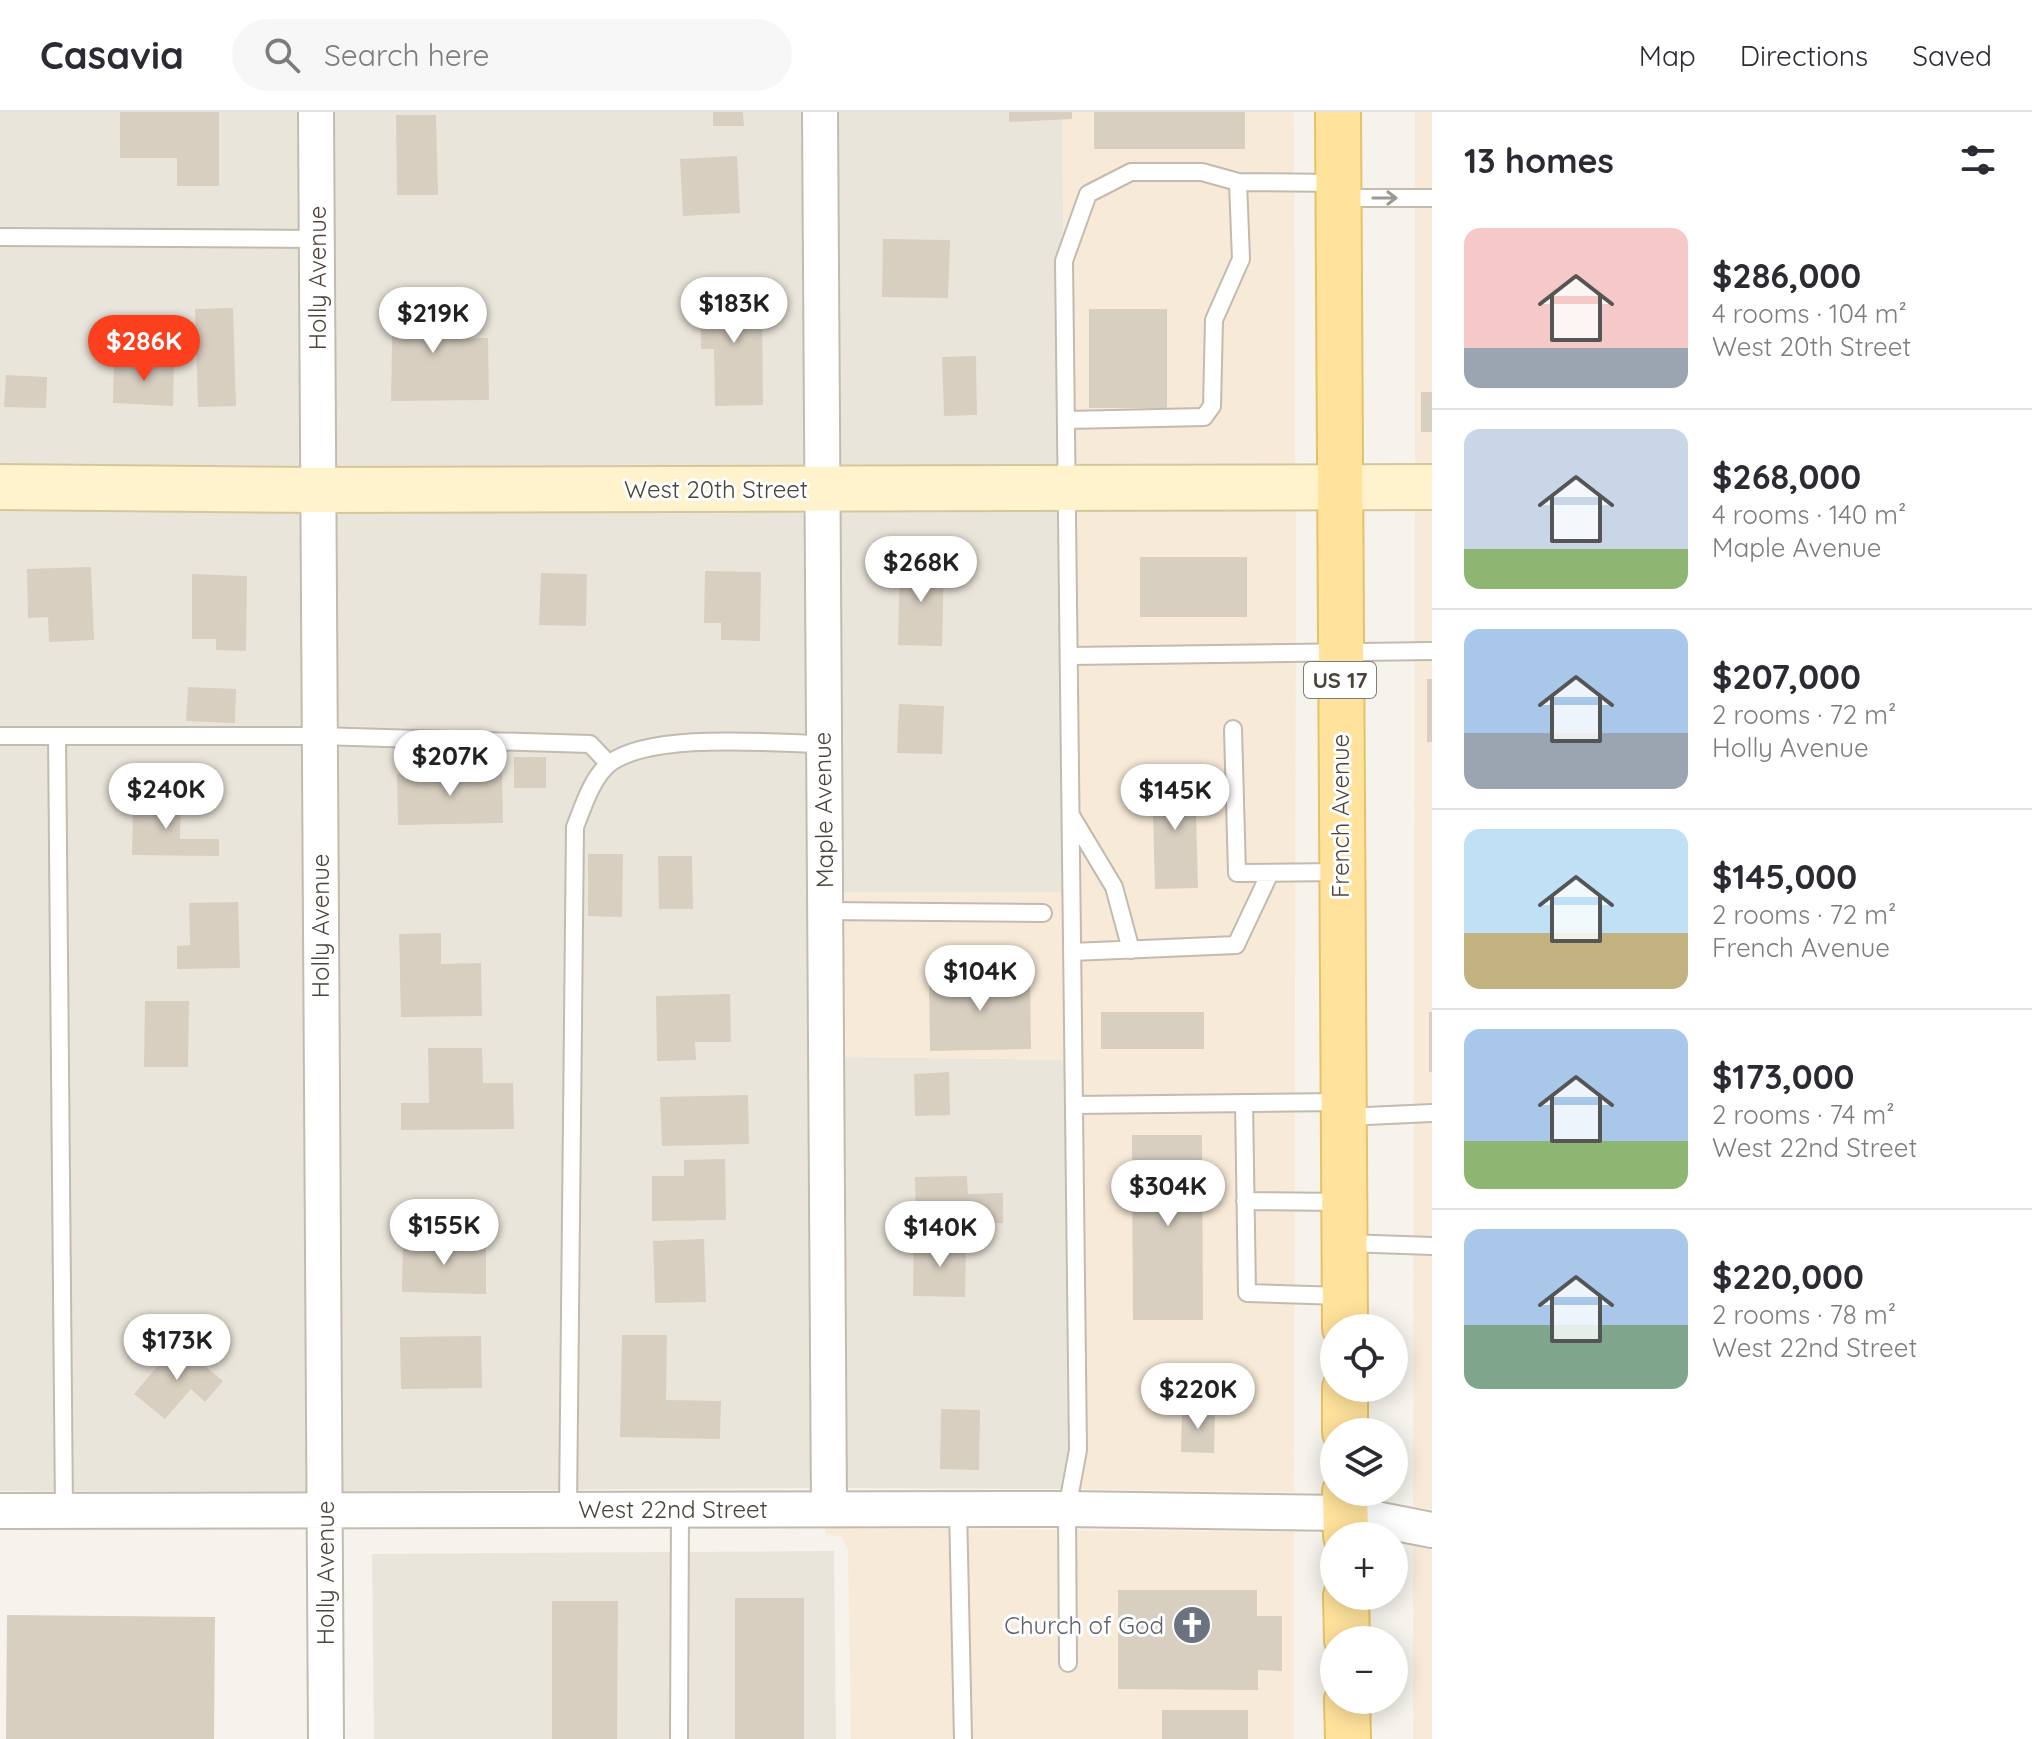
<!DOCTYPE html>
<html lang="en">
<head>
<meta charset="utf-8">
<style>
	:root { --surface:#fff; --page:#f7f7f7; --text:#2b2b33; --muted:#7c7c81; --line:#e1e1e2; --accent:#fc3f1d }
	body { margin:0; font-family:Quicksand,sans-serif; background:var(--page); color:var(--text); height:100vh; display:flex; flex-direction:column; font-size:30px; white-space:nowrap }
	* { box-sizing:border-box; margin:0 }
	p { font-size:26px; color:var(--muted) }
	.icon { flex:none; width:44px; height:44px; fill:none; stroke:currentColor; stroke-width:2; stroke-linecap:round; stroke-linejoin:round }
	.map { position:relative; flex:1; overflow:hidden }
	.details { display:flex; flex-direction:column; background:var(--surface); width:600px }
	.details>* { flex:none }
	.buttons { position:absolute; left:1320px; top:1202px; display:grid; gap:16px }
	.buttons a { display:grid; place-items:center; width:88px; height:88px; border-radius:50%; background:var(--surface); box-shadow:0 4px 20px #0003; font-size:40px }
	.price { position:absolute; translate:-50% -68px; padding:0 18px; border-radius:28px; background:#fff; color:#222; font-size:26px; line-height:52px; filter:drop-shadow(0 2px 4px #0008) }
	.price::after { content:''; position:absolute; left:50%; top:48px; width:24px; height:18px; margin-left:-12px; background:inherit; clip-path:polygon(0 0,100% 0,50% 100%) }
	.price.selected { background:var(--accent); color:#fff }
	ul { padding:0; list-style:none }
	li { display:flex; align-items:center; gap:24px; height:200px; padding:0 32px }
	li+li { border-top:2px solid var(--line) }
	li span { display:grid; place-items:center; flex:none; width:224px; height:160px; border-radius:16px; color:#555 }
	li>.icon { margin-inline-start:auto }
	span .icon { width:96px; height:96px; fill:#fffc; stroke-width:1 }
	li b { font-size:34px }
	h2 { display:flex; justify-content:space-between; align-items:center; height:96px; padding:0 32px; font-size:34px }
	header { display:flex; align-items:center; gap:48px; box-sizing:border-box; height:112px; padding:0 40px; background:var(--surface); border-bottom:2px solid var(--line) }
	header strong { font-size:38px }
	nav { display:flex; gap:44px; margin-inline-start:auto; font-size:28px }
	.search { width:560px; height:72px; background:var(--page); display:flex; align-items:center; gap:20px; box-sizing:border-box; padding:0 28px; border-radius:44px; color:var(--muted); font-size:30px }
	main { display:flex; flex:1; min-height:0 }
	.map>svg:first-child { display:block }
	.residential { fill:#eae5da }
	.commercial { fill:#f7ead8 }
	.building { fill:#d8cfc1 }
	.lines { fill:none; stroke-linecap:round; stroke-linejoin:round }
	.lane-casing { stroke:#c2bbae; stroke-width:20 }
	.street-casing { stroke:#c2bbae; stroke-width:38 }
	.secondary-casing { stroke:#d6c79b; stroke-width:48 }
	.primary-casing { stroke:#e6c16a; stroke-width:48 }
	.lane { stroke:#fff; stroke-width:16 }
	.street { stroke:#fff; stroke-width:34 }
	.secondary { stroke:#fff3cd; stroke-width:44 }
	.primary { stroke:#ffe39c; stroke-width:44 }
	.oneway { stroke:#9c9892 }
	.labels { text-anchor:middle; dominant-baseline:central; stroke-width:6; stroke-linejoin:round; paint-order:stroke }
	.shield { fill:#fff; stroke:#817c74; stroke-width:2 }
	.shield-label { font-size:22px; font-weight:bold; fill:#4b4439 }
	.street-label { font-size:24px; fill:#4b4439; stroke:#fff }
	.worship-label { font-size:24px; fill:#5b616d; stroke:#fff; text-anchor:end }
</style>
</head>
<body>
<header>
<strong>Casavia</strong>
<div class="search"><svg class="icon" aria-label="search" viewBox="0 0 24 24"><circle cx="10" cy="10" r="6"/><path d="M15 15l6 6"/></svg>Search here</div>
<nav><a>Map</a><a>Directions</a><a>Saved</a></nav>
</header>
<main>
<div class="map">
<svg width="1432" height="1627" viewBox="0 0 1432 1627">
	<rect width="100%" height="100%" fill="#f6f3ec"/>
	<!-- residential -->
	<path class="residential" d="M 0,0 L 299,0 L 300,359 L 0,355 Z
		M 333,0 L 803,0 L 803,358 L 335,359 Z
		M 838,0 L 1062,0 L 1066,356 L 838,358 Z
		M 0,394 L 300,398 L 307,1379 L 0,1379 Z
		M 1066,396 L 1070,780 L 841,780 L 838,397 Z
		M 804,397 L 812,1376 L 342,1379 L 335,398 Z
		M 843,945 L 1071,948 L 1074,1377 L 846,1376 Z
		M 834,1439 L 836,1627 L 374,1627 L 372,1442 Z"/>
	<!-- commercial -->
	<path class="commercial" d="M 1062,0 L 1294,0 L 1295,356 L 1066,356 Z
		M 1415,0 L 1432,0 L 1432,355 L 1415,355 Z
		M 1432,394 L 1432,1398 L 1413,1394 L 1415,395 Z
		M 1296,395 L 1294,1380 L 1074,1377 L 1071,948 L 843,945 L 841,780 L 1070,780 L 1066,396 Z
		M 825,1416 L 1294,1420 L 1294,1627 L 851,1627 L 848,1438 L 842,1425 L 826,1422 Z
		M 1413,1434 L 1432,1438 L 1432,1627 L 1413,1627 Z"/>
	<!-- building -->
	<path class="building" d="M 120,0 L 219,0 L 219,74 L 177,74 L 177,46 L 120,46 Z
		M 713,0 L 743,0 L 744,14 L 713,14 Z
		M 1009,0 L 1072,0 L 1072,7 L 1009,10 Z
		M 1094,0 L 1245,0 L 1245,37 L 1094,37 Z
		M 396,3 L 436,3 L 438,83 L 397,83 Z
		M 737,44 L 740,101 L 683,104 L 680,47 Z
		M 883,127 L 950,128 L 948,186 L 882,185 Z
		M 393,178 L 437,178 L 438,227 L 488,226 L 489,288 L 391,289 Z
		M 700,179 L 762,179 L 763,293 L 715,294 L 714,237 L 701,237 Z
		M 233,196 L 236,294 L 198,295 L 195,197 Z
		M 1089,197 L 1167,197 L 1167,296 L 1089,296 Z
		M 976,244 L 977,303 L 944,304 L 942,245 Z
		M 114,248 L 174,249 L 173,294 L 113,291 Z
		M 6,263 L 47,265 L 46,296 L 4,295 Z
		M 1421,280 L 1432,280 L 1432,320 L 1421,320 Z
		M 1140,445 L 1247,445 L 1247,505 L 1140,505 Z
		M 900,451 L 944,452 L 942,534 L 898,533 Z
		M 91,455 L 94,528 L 49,530 L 48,505 L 28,506 L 27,457 Z
		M 705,459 L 761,460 L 760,529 L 721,528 L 721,511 L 704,511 Z
		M 541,461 L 587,462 L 586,514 L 539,513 Z
		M 192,462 L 247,464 L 246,539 L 216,538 L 216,527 L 192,527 Z
		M 1427,567 L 1432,567 L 1432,630 L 1427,630 Z
		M 188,575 L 236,577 L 235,611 L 186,609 Z
		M 899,592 L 944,594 L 942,642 L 897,641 Z
		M 514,645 L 546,645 L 546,676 L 514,676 Z
		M 502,660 L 503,711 L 398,713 L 397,662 Z
		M 1195,662 L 1198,776 L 1155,777 L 1152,663 Z
		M 151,682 L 181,682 L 180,727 L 219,727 L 219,744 L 132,743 L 133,696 L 151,696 Z
		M 588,742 L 623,742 L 622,805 L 588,804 Z
		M 658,744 L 692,744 L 693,797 L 659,797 Z
		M 238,790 L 240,856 L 177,857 L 177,834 L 190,833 L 189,791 Z
		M 441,821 L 441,852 L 481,851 L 482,904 L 401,905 L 399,822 Z
		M 994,857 L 994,867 L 1030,867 L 1031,937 L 930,939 L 929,868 L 968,868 L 968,858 Z
		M 730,882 L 731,930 L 695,930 L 696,948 L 657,949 L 656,884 Z
		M 145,889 L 189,889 L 188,955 L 144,955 Z
		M 1101,900 L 1204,900 L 1204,937 L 1101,937 Z
		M 1429,900 L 1432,900 L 1432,960 L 1429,960 Z
		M 428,936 L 482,936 L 483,971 L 513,971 L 514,1017 L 401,1018 L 401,991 L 429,991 Z
		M 949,960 L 950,1003 L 915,1004 L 914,962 Z
		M 748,983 L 749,1032 L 662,1034 L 660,985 Z
		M 1132,1023 L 1202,1023 L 1203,1208 L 1133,1208 Z
		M 725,1047 L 726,1108 L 652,1109 L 652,1064 L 684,1064 L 684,1048 Z
		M 967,1064 L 968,1082 L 1003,1081 L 1003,1111 L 916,1112 L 915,1065 Z
		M 403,1127 L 486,1129 L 486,1182 L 402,1180 Z
		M 704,1127 L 706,1190 L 655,1191 L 653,1129 Z
		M 914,1129 L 966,1130 L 965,1185 L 913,1184 Z
		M 622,1223 L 667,1223 L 666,1288 L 721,1289 L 720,1327 L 620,1325 Z
		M 481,1224 L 482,1276 L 401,1277 L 400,1225 Z
		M 177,1231 L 223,1269 L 205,1290 L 191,1277 L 165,1307 L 134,1282 Z
		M 941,1297 L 980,1298 L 979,1358 L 940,1357 Z
		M 1182,1298 L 1215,1298 L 1214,1341 L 1181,1340 Z
		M 1118,1478 L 1257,1478 L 1257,1504 L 1282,1504 L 1282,1559 L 1258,1558 L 1258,1578 L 1118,1577 Z
		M 735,1486 L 804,1486 L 804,1627 L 735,1627 Z
		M 552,1489 L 618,1489 L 617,1627 L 552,1627 Z
		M 7,1503 L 215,1505 L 214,1627 L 6,1627 Z
		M 1162,1598 L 1248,1598 L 1248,1627 L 1162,1627 Z"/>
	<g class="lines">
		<!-- lane casing -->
		<g class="lane-casing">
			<path id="lane" d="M 1340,86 L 1432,86
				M 0,125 L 316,127
				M 1067,308 L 1204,305 L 1212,294 L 1214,208 L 1241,147 L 1238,70
				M 1070,544 L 1432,539
				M 1233,617 L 1237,761 L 1340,760
				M 0,624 L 319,624 L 590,632 L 609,652
				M 57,624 L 64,1399
				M 1072,705 L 1114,775 L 1131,838
				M 824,799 L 1043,801
				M 1072,840 L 1236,833 L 1270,761
				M 1244,991 L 1247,1181 L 1342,1184
				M 1075,993 L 1341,990
				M 1345,1005 L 1432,1001
				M 1245,1089 L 1343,1090
				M 1346,1131 L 1432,1134
				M 958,1396 L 963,1627
				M 568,1397 L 575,715 C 583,695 592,665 610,651 C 653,620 770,631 823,632
				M 1068,1551 L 1067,1397 L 1078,1338 L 1064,149 L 1088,82 L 1131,60 L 1202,60 L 1238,70 L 1337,71
				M 679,1627 L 680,1397"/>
		</g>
		<!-- street casing -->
		<g class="street-casing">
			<path id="street" d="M 316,0 L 326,1627
				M 820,0 L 829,1396
				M 0,1399 L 1067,1397 L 1345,1401 L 1432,1418"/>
		</g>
		<!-- secondary casing -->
		<g class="secondary-casing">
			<path id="secondary" d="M 0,375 L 317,378 L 1432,375"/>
		</g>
		<!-- primary casing -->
		<g class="primary-casing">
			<path id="primary" d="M 1338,0 L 1345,1216
				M 1345,1276 L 1345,1320
				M 1345,1380 L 1346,1424
				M 1346,1484 L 1347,1528
				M 1347,1588 L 1348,1627"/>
		</g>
		<!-- lane -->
		<use href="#lane" class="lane"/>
		<!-- street -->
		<use href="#street" class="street"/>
		<!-- secondary -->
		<use href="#secondary" class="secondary"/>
		<!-- primary -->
		<use href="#primary" class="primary"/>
	</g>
	<!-- one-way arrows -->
	<defs><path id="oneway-shaft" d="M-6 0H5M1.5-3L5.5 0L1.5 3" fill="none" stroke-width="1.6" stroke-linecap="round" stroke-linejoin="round" transform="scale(2)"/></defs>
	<use class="oneway" href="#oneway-shaft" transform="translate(1385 86)"/>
	<!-- icons -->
	<defs>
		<g id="church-disc" transform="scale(2)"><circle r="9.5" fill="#6b7280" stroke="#fff"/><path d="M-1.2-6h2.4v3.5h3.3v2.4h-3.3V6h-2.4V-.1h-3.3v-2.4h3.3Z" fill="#fff"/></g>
	</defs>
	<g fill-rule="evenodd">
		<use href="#church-disc" x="1192" y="1513"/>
	</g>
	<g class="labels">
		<!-- shield labels -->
		<rect class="shield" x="1304" y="550" width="72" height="36" rx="6"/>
		<g class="shield-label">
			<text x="1340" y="568">US 17</text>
		</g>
		<!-- street labels -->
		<g class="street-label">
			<text transform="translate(317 166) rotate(-90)">Holly Avenue</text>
			<text x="716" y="377">West 20th Street</text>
			<text transform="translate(823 698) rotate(-91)">Maple Avenue</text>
			<text transform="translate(1340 704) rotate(-90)">French Avenue</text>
			<text transform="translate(320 814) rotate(-90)">Holly Avenue</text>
			<text x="673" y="1397">West 22nd Street</text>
			<text transform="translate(325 1461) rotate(-90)">Holly Avenue</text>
		</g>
		<!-- worship labels -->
		<g class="worship-label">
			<text x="1164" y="1513">Church of God</text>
		</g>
	</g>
</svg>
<div class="buttons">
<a><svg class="icon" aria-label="locate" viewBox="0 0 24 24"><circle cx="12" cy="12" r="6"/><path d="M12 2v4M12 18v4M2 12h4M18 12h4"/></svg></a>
<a><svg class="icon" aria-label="layers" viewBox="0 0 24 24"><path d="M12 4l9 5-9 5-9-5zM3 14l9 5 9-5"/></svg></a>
<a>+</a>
<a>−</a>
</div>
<b class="price" style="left:734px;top:233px">$183K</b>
<b class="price" style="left:433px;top:243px">$219K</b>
<b class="price selected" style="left:144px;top:271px">$286K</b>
<b class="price" style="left:921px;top:492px">$268K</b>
<b class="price" style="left:450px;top:686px">$207K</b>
<b class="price" style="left:166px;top:719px">$240K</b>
<b class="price" style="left:1175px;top:720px">$145K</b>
<b class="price" style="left:980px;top:901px">$104K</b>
<b class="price" style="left:1168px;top:1116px">$304K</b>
<b class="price" style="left:444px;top:1155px">$155K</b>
<b class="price" style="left:940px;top:1157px">$140K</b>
<b class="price" style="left:177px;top:1270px">$173K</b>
<b class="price" style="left:1198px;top:1319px">$220K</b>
</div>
<section class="details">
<h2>13 homes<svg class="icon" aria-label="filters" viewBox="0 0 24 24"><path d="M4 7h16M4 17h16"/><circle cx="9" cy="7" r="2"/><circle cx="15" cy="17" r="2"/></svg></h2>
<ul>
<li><span style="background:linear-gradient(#f6c9c9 75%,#9aa5b1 0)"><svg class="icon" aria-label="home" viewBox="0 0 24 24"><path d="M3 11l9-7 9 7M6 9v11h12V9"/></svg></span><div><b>$286,000</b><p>4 rooms · 104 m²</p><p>West 20th Street</p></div></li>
<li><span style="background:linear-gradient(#c9d6e8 75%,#8fb573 0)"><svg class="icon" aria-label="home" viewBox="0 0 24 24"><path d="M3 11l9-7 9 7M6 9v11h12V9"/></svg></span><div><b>$268,000</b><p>4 rooms · 140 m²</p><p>Maple Avenue</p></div></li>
<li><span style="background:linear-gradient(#a9c7e8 65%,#9aa5b1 0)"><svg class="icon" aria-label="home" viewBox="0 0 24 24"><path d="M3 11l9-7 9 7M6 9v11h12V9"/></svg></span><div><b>$207,000</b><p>2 rooms · 72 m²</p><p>Holly Avenue</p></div></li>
<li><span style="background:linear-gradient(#bfe0f5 65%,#c2b280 0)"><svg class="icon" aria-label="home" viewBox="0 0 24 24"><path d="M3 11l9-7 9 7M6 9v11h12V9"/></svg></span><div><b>$145,000</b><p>2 rooms · 72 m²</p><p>French Avenue</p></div></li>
<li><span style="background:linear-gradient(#a9c7e8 70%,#8fb573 0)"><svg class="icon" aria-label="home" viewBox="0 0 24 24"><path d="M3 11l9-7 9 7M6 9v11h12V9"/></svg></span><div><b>$173,000</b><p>2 rooms · 74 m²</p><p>West 22nd Street</p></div></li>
<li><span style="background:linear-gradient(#a9c7e8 60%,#7fa58c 0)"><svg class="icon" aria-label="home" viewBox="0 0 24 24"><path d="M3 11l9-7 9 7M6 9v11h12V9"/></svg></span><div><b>$220,000</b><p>2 rooms · 78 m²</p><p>West 22nd Street</p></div></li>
</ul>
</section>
</main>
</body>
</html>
